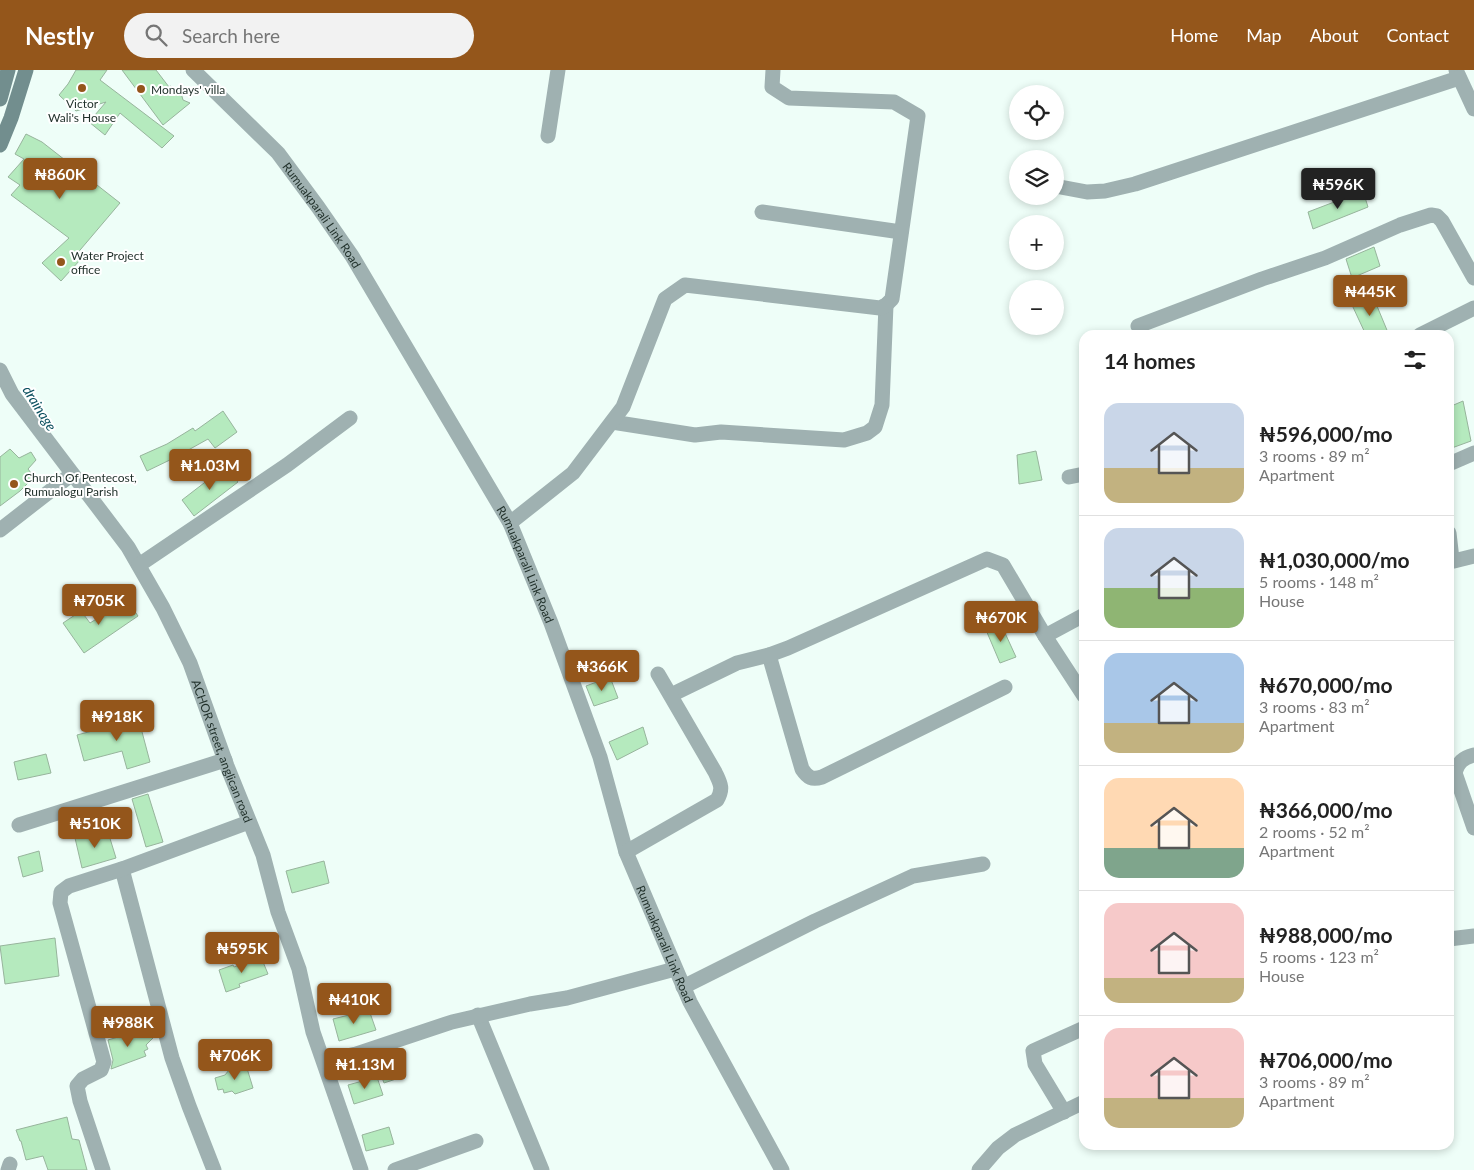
<!DOCTYPE html>
<html lang="en">
<head>
<meta charset="utf-8">
<style>
	:root { --surface:#fff; --page:#f2f2f2; --text:#222; --muted:#767676; --line:#e0e0e0; --accent:#94561b }
	body { margin:0; font-family:Lato,sans-serif; background:var(--page); color:var(--text); height:100vh; display:flex; flex-direction:column; font-size:19px; white-space:nowrap }
	* { box-sizing:border-box; margin:0 }
	p { font-size:16px; color:var(--muted) }
	.icon { flex:none; width:28px; height:28px; fill:none; stroke:currentColor; stroke-width:2; stroke-linecap:round; stroke-linejoin:round }
	.map { position:relative; flex:1; overflow:hidden }
	.drawer { position:absolute; left:1079px; top:260px; width:375px; height:820px; display:flex; flex-direction:column; background:var(--surface); border-radius:15px; box-shadow:0 2px 8px #0003 }
	.drawer>* { flex:none }
	.fabs { position:absolute; left:1009px; top:15px; display:grid; gap:10px }
	.fabs a { display:grid; place-items:center; width:55px; height:55px; border-radius:50%; background:var(--surface); box-shadow:0 2px 8px #0003; font-size:25px }
	.price { position:absolute; translate:-50% -42px; padding:0 11px; border-radius:5px; background:var(--accent); color:#fff; font-size:16px; line-height:32px; filter:drop-shadow(0 1px 2px #0008) }
	.price::after { content:''; position:absolute; left:50%; top:30px; width:15px; height:11px; margin-left:-8px; background:inherit; clip-path:polygon(0 0,100% 0,50% 100%) }
	.price.current { background:#222; color:#fff }
	ul { padding:0; list-style:none }
	li { display:flex; align-items:center; gap:15px; height:125px; padding:0 25px }
	li+li { border-top:1px solid var(--line) }
	li span { display:grid; place-items:center; flex:none; width:140px; height:100px; border-radius:15px; color:#555 }
	li>.icon { margin-inline-start:auto }
	span .icon { width:60px; height:60px; fill:#fffc; stroke-width:1 }
	li b { font-size:21px }
	h2 { display:flex; justify-content:space-between; align-items:center; height:60px; padding:0 25px; font-size:21px }
	header { display:flex; align-items:center; gap:30px; box-sizing:border-box; height:70px; padding:0 25px; background:var(--accent); color:#fff }
	header strong { font-size:24px }
	nav { display:flex; gap:28px; margin-inline-start:auto; font-size:18px }
	.search { width:350px; height:45px; background:var(--page); display:flex; align-items:center; gap:12px; box-sizing:border-box; padding:0 18px; border-radius:28px; color:var(--muted); font-size:19px }
	.map>svg:first-child { display:block }
	.building { fill:#b5eabe; stroke:#97b49c }
	.lines { fill:none; stroke-linecap:round; stroke-linejoin:round }
	.street { stroke:#9fb1b1; stroke-width:15 }
	.secondary { stroke:#728e8e; stroke-width:15 }
	.poi-dot { fill:#94561b; stroke:#fff; stroke-width:2 }
	.labels { text-anchor:middle; dominant-baseline:central; stroke-width:4; stroke-linejoin:round; paint-order:stroke }
	.poi-label { font-size:12px; fill:#1f2f29; stroke:#fff; text-anchor:start }
	.street-label { font-size:12px; fill:#1f2f29; stroke:#fff }
	.water-label { font-size:14px; font-style:italic; fill:#0c505f; stroke:#fff }
</style>
</head>
<body>
<header>
<strong>Nestly</strong>
<div class="search"><svg class="icon" aria-label="search" viewBox="0 0 24 24"><circle cx="10" cy="10" r="6"/><path d="M15 15l6 6"/></svg>Search here</div>
<nav><a>Home</a><a>Map</a><a>About</a><a>Contact</a></nav>
</header>
<div class="map">
<svg width="1474" height="1100" viewBox="0 0 1474 1100">
	<rect width="100%" height="100%" fill="#eefef8"/>
	<!-- building -->
	<path class="building" d="M 76,0 L 107,0 L 100,10 L 174,66 L 162,78 L 120,43 L 105,65 L 89,52 L 106,32 L 76,41 L 59,25 L 68,14 Z
		M 122,0 L 156,0 L 169,17 L 171,16 L 178,25 L 181,23 L 183,30 L 190,33 L 163,55 Z
		M 26,64 L 42,72 L 120,133 L 75,186 L 80,190 L 61,211 L 42,193 L 69,168 L 11,125 L 20,115 L 8,107 L 24,89 L 15,84 Z
		M 1363,121 L 1368,137 L 1313,159 L 1308,142 Z
		M 1374,177 L 1380,196 L 1352,208 L 1346,189 Z
		M 1372,224 L 1389,265 L 1366,265 L 1352,235 Z
		M 1463,331 L 1471,371 L 1449,379 L 1449,337 Z
		M 223,341 L 237,362 L 215,378 L 208,369 L 174,388 L 147,401 L 140,386 L 167,374 L 193,358 L 195,361 Z
		M 10,379 L 19,388 L 31,382 L 36,390 L 28,399 L 34,407 L 20,421 L 0,436 L 0,387 Z
		M 1036,381 L 1042,410 L 1019,414 L 1017,385 Z
		M 226,396 L 238,412 L 194,446 L 182,430 Z
		M 127,530 L 138,546 L 84,583 L 63,553 L 81,541 L 90,553 Z
		M 1000,552 L 1016,587 L 1000,593 L 986,560 Z
		M 610,607 L 618,628 L 594,636 L 586,616 Z
		M 137,643 L 150,692 L 127,699 L 122,681 L 84,691 L 77,665 L 115,655 L 113,649 Z
		M 643,657 L 648,674 L 617,690 L 609,672 Z
		M 46,684 L 51,703 L 18,710 L 14,692 Z
		M 148,724 L 163,772 L 146,777 L 132,729 Z
		M 108,762 L 116,788 L 82,798 L 75,768 L 92,763 L 97,765 Z
		M 39,781 L 43,801 L 23,807 L 18,787 Z
		M 324,791 L 329,813 L 292,823 L 286,801 Z
		M 55,868 L 59,906 L 5,914 L 0,876 Z
		M 261,887 L 268,904 L 239,914 L 240,917 L 226,922 L 219,900 L 233,895 L 234,897 Z
		M 369,940 L 376,960 L 339,971 L 333,949 Z
		M 138,961 L 141,966 L 154,967 L 146,975 L 148,979 L 144,981 L 146,986 L 111,999 L 113,990 L 108,970 Z
		M 398,990 L 405,1006 L 384,1013 L 378,997 Z
		M 246,995 L 253,1018 L 235,1024 L 232,1021 L 224,1023 L 223,1019 L 218,1020 L 215,1008 L 225,1005 L 229,1000 Z
		M 377,1007 L 383,1025 L 354,1034 L 348,1015 Z
		M 67,1047 L 72,1069 L 79,1070 L 87,1100 L 48,1100 L 43,1086 L 26,1090 L 21,1071 L 20,1071 L 16,1060 Z
		M 389,1057 L 394,1074 L 366,1081 L 362,1065 Z"/>
	<g class="lines">
		<!-- street -->
		<g class="street">
			<path id="s1" d="M 193,0 L 278,83 L 318,137 L 352,186 L 510,453 L 551,553 L 600,687 L 626,782 L 690,932 L 782,1100"/>
			<path d="M 1456,0 L 1474,39"/>
			<path d="M 548,66 L 558,0"/>
			<path d="M 1055,116 L 1087,122 L 1105,121 L 1135,114 L 1459,8"/>
			<path d="M 762,142 L 901,162"/>
			<path d="M 1138,256 L 1262,209 L 1325,188 L 1400,155 L 1431,145 L 1437,146 L 1442,151 L 1474,208"/>
			<path d="M 1420,265 L 1474,238"/>
			<path id="s2" d="M 0,300 L 12,324 L 128,477 L 163,538 L 190,593 L 227,696 L 263,785 L 278,842 L 299,899 L 313,962 L 361,1100"/>
			<path d="M 612,352 L 695,365 L 721,362 L 844,370 L 867,363 L 875,357 L 882,335 L 886,235"/>
			<path d="M 1449,394 L 1474,383"/>
			<path d="M 1069,407 L 1084,404"/>
			<path d="M 510,453 L 573,403 L 623,337 L 665,229 L 685,215 L 880,238 L 886,235 L 892,229 L 918,46 L 894,32 L 789,28 L 772,17 L 773,0"/>
			<path d="M 0,460 L 72,404"/>
			<path d="M 1449,463 L 1452,489 L 1454,491 L 1474,486"/>
			<path d="M 139,495 L 287,395 L 350,348"/>
			<path d="M 1045,566 L 1084,545"/>
			<path d="M 769,585 L 802,699 C 808,708 812,710 822,707 L 1005,617"/>
			<path d="M 671,625 L 737,593 L 769,585 L 788,578 L 987,489 L 1003,495 L 1045,566 L 1084,626"/>
			<path d="M 1474,685 C 1463,688 1458,692 1455,703 L 1474,758"/>
			<path d="M 19,755 L 225,690"/>
			<path d="M 626,782 L 717,730 C 724,718 720,713 715,702 L 658,604"/>
			<path d="M 122,799 L 172,988 L 189,1036 L 214,1100"/>
			<path d="M 1449,869 L 1474,866"/>
			<path d="M 683,917 L 815,851 L 913,806 L 983,794"/>
			<path d="M 478,945 L 542,1100"/>
			<path d="M 324,991 L 356,984 L 452,952 L 530,934 L 567,928 L 675,899"/>
			<path d="M 1064,1042 L 1035,994 L 1033,981 L 1084,958"/>
			<path d="M 8,1100 L 10,1094"/>
			<path d="M 103,1100 L 80,1031 L 77,1016 L 83,1009 L 101,1000 L 104,992 L 60,833 L 61,822 L 69,816 L 122,799 L 249,752"/>
			<path d="M 395,1100 L 476,1071"/>
			<path d="M 979,1100 L 998,1078 L 1015,1065 L 1084,1032"/>
		</g>
		<!-- secondary -->
		<path class="secondary" d="M 0,29 L 8,0
			M 0,75 L 11,48 L 26,0"/>
	</g>
	<!-- markers -->
	<g class="poi-dot">
		<circle cx="82" cy="18" r="5"/>
		<circle cx="141" cy="19" r="5"/>
		<circle cx="61" cy="192" r="5"/>
		<circle cx="14" cy="414" r="5"/>
	</g>
	<g class="labels">
		<!-- poi labels -->
		<g class="poi-label">
			<text x="151" y="19">Mondays' villa</text>
			<text x="82" y="33" text-anchor="middle">Victor<tspan x="82" dy="14">Wali's House</tspan></text>
			<text x="71" y="185">Water Project<tspan x="71" dy="14">office</tspan></text>
			<text x="24" y="407">Church Of Pentecost,<tspan x="24" dy="14">Rumualogu Parish</tspan></text>
		</g>
		<!-- street labels -->
		<g class="street-label">
			<text stroke="none"><textPath href="#s1" startOffset="195">Rumuakparali Link Road</textPath></text>
			<text stroke="none"><textPath href="#s1" startOffset="600">Rumuakparali Link Road</textPath></text>
			<text stroke="none"><textPath href="#s2" startOffset="444">ACHOR street, anglican road</textPath></text>
			<text stroke="none"><textPath href="#s1" startOffset="1005">Rumuakparali Link Road</textPath></text>
		</g>
		<!-- water labels -->
		<g class="water-label">
			<text transform="translate(40 338) rotate(58)">drainage</text>
		</g>
	</g>
</svg>
<div class="fabs">
<a><svg class="icon" aria-label="locate" viewBox="0 0 24 24"><circle cx="12" cy="12" r="6"/><path d="M12 2v4M12 18v4M2 12h4M18 12h4"/></svg></a>
<a><svg class="icon" aria-label="layers" viewBox="0 0 24 24"><path d="M12 4l9 5-9 5-9-5zM3 14l9 5 9-5"/></svg></a>
<a>+</a>
<a>−</a>
</div>
<b class="price" style="left:60px;top:130px">₦860K</b>
<b class="price current" style="left:1338px;top:140px">₦596K</b>
<b class="price" style="left:1370px;top:247px">₦445K</b>
<b class="price" style="left:210px;top:421px">₦1.03M</b>
<b class="price" style="left:99px;top:556px">₦705K</b>
<b class="price" style="left:1001px;top:573px">₦670K</b>
<b class="price" style="left:602px;top:622px">₦366K</b>
<b class="price" style="left:117px;top:672px">₦918K</b>
<b class="price" style="left:95px;top:779px">₦510K</b>
<b class="price" style="left:242px;top:904px">₦595K</b>
<b class="price" style="left:354px;top:955px">₦410K</b>
<b class="price" style="left:128px;top:978px">₦988K</b>
<b class="price" style="left:235px;top:1011px">₦706K</b>
<b class="price" style="left:365px;top:1020px">₦1.13M</b>
<section class="drawer">
<h2>14 homes<svg class="icon" aria-label="filters" viewBox="0 0 24 24"><path d="M4 7h16M4 17h16"/><circle cx="9" cy="7" r="2"/><circle cx="15" cy="17" r="2"/></svg></h2>
<ul>
<li><span style="background:linear-gradient(#c9d6e8 65%,#c2b280 0)"><svg class="icon" aria-label="home" viewBox="0 0 24 24"><path d="M3 11l9-7 9 7M6 9v11h12V9"/></svg></span><div><b>₦596,000/mo</b><p>3 rooms · 89 m²</p><p>Apartment</p></div></li>
<li><span style="background:linear-gradient(#c9d6e8 60%,#8fb573 0)"><svg class="icon" aria-label="home" viewBox="0 0 24 24"><path d="M3 11l9-7 9 7M6 9v11h12V9"/></svg></span><div><b>₦1,030,000/mo</b><p>5 rooms · 148 m²</p><p>House</p></div></li>
<li><span style="background:linear-gradient(#a9c7e8 70%,#c2b280 0)"><svg class="icon" aria-label="home" viewBox="0 0 24 24"><path d="M3 11l9-7 9 7M6 9v11h12V9"/></svg></span><div><b>₦670,000/mo</b><p>3 rooms · 83 m²</p><p>Apartment</p></div></li>
<li><span style="background:linear-gradient(#ffd9b3 70%,#7fa58c 0)"><svg class="icon" aria-label="home" viewBox="0 0 24 24"><path d="M3 11l9-7 9 7M6 9v11h12V9"/></svg></span><div><b>₦366,000/mo</b><p>2 rooms · 52 m²</p><p>Apartment</p></div></li>
<li><span style="background:linear-gradient(#f6c9c9 75%,#c2b280 0)"><svg class="icon" aria-label="home" viewBox="0 0 24 24"><path d="M3 11l9-7 9 7M6 9v11h12V9"/></svg></span><div><b>₦988,000/mo</b><p>5 rooms · 123 m²</p><p>House</p></div></li>
<li><span style="background:linear-gradient(#f6c9c9 70%,#c2b280 0)"><svg class="icon" aria-label="home" viewBox="0 0 24 24"><path d="M3 11l9-7 9 7M6 9v11h12V9"/></svg></span><div><b>₦706,000/mo</b><p>3 rooms · 89 m²</p><p>Apartment</p></div></li>
</ul>
</section>
</div>
</body>
</html>
